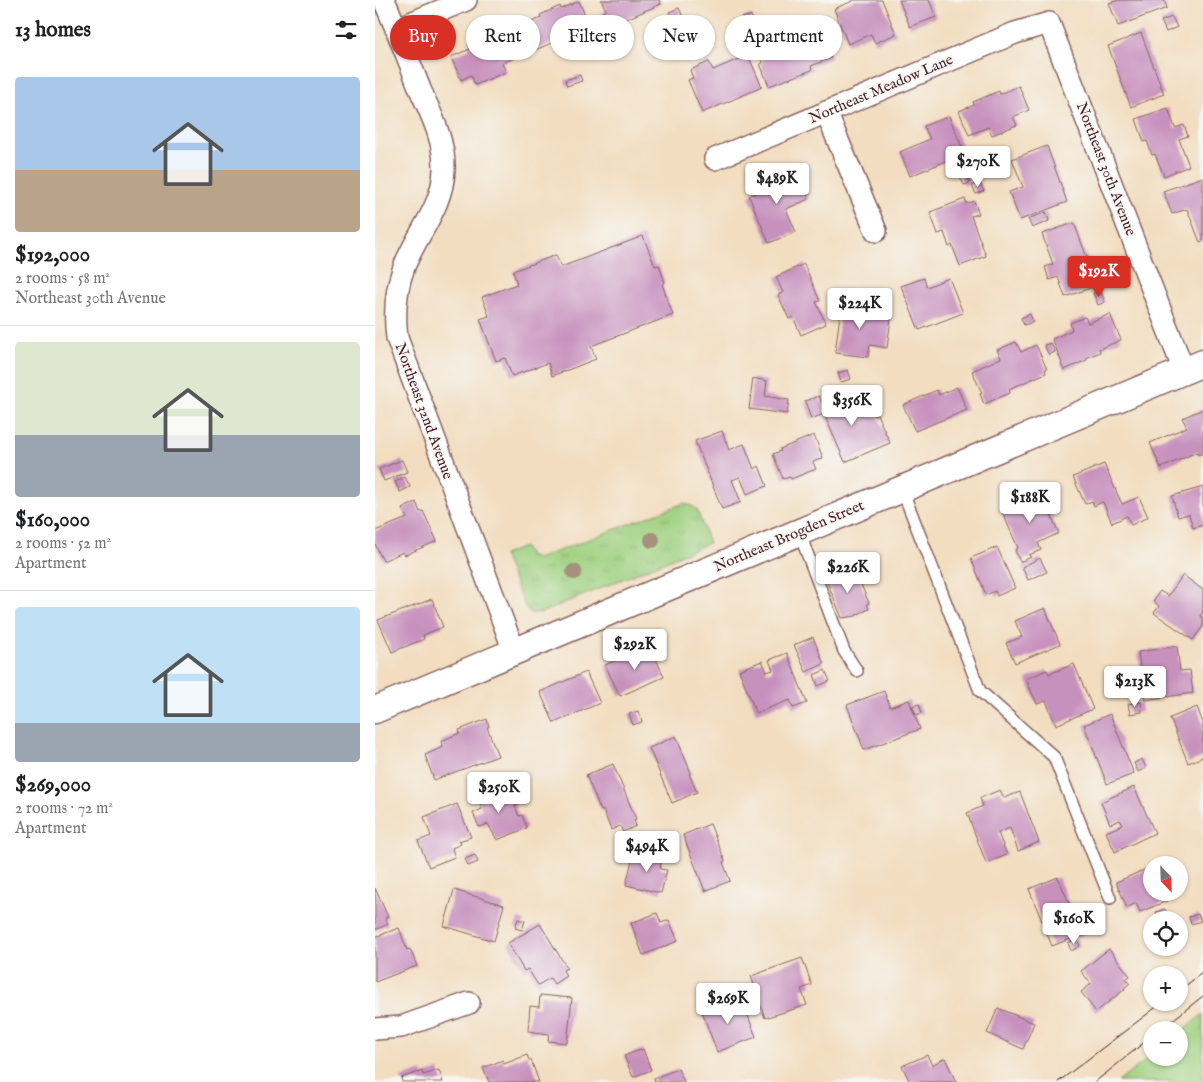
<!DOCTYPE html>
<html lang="en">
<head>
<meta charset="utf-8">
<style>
	:root { --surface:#fff; --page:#f2f2f2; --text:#202124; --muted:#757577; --line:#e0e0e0; --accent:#d93025 }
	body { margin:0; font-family:"IM FELL English",serif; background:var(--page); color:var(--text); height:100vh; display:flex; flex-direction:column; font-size:19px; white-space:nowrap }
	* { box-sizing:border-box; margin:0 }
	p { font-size:16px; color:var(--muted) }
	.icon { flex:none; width:28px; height:28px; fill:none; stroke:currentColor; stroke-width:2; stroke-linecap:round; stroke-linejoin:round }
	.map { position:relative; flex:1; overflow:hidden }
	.side { display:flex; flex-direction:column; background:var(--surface); width:375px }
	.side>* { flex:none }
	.top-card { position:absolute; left:15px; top:15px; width:475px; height:45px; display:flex; gap:10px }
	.needle { width:32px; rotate:157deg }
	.buttons { position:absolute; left:768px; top:856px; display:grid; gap:10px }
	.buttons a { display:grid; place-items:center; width:45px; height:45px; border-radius:50%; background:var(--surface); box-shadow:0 1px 4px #0004; font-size:25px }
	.price { position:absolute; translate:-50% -42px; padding:0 11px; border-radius:5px; background:#fff; color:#222; font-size:16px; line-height:32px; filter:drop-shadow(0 1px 2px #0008) }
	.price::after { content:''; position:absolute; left:50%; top:30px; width:15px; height:11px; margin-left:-8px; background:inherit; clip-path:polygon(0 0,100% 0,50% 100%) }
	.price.current { background:var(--accent); color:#fff }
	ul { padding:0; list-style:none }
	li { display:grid; align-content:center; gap:10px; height:265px; padding:0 15px }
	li+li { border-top:1px solid var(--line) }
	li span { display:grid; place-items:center; height:155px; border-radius:5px; color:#555 }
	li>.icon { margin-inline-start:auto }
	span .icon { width:90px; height:90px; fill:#fffc; stroke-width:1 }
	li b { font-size:21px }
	h2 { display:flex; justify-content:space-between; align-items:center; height:60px; padding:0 15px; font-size:21px }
	.pill { padding:0 18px; border-radius:22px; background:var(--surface); box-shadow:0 1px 4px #0004; font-size:18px; line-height:45px }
	.pill.current { background:var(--accent); color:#fff }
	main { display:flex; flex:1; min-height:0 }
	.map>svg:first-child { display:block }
	.grass { fill:url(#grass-tufts); stroke:#747855 }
	.pitch { fill:#9fd07f; stroke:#747855 }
	.building { fill:#c791be }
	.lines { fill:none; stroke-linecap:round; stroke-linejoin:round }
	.service-casing { stroke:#85625f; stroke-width:14 }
	.minor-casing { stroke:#85625f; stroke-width:24 }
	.tertiary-casing { stroke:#85625f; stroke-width:29 }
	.service { stroke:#fff; stroke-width:11 }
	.minor { stroke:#fff; stroke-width:21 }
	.tertiary { stroke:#fff; stroke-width:26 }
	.tram { stroke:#4a1f2b; stroke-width:1 }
	.tree { fill:#a4927c }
	.labels { text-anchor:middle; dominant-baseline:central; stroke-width:4.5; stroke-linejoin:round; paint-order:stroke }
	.street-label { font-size:15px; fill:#4a1f2b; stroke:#f6f6f2 }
</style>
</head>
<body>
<main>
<section class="side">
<h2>13 homes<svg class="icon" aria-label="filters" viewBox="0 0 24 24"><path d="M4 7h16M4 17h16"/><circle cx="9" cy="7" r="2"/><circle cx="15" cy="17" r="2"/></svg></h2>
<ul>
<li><span style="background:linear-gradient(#a9c7e8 60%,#b9a48a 0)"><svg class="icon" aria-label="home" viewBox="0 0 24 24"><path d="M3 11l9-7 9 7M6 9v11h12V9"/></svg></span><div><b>$192,000</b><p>2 rooms · 58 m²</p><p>Northeast 30th Avenue</p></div></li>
<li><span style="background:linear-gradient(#dfe7d0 60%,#9aa5b1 0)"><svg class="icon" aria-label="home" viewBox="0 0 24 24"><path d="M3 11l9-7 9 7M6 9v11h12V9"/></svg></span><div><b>$160,000</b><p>2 rooms · 52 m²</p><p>Apartment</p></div></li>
<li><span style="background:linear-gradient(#bfe0f5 75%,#9aa5b1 0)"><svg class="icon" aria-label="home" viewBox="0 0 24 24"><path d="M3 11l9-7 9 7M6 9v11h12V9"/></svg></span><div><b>$269,000</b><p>2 rooms · 72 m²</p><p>Apartment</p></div></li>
</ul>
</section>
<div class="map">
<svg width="828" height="1082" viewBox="0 0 828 1082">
	<defs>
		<pattern id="grass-tufts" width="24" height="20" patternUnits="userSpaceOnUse" patternTransform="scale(1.25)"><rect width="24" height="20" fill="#9fd07f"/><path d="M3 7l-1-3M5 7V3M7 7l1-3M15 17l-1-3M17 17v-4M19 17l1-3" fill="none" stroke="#8ab26e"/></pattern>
	</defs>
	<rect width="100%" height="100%" fill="#f6f6f2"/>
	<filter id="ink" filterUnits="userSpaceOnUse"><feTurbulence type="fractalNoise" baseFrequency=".02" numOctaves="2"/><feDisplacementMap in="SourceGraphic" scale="10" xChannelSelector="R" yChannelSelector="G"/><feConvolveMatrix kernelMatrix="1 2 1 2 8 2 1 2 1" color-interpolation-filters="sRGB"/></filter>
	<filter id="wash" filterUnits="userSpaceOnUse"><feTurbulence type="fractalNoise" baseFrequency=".0096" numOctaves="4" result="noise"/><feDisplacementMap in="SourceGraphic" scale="20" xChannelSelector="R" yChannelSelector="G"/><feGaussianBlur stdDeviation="1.12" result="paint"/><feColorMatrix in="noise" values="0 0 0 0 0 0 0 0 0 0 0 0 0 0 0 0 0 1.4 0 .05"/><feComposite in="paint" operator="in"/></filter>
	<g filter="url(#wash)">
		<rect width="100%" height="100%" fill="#f2ddc0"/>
		<!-- grass -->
		<path class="grass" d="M 309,503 L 319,507 L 322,510 L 334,543 L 166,613 L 156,613 L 151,609 L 128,555 L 149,547 L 154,556 L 162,559 Z"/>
		<!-- pitch -->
		<path class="pitch" d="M 828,1014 L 828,1082 L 743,1082 L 776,1056 L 776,1058 L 804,1058 L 804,1034 Z"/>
		<g id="blocks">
			<!-- building -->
			<path class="building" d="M 226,0 L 284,0 L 286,4 L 249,20 L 252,26 L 235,33 L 233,30 L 229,32 L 222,16 L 231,10 Z
				M 480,0 L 507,0 L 521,34 L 500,43 L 496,34 L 473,44 L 459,9 Z
				M 524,0 L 554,0 L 561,17 L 535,27 Z
				M 744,0 L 789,0 L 792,8 L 743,26 L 734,3 Z
				M 204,1 L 215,27 L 160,50 L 149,25 L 166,18 L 165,15 L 185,6 L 186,9 Z
				M 304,8 L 312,25 L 301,30 L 294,12 Z
				M 376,15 L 379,23 L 370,26 L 367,18 Z
				M 797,17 L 802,27 L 791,32 L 786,21 Z
				M 442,29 L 444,34 L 446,33 L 456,58 L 436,66 L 437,70 L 394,86 L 385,64 L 388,63 L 386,59 L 405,52 L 401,42 L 420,33 L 424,43 L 435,39 L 433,33 Z
				M 150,30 L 157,47 L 148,51 L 141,34 Z
				M 135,31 L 146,55 L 127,63 L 131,72 L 100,85 L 96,75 L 86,80 L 76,57 L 95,49 L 93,45 L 119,34 L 120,37 Z
				M 766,33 L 789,94 L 756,107 L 733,46 Z
				M 373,55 L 387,87 L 327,113 L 313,80 L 318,78 L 315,70 L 334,62 L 338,70 Z
				M 205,75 L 207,81 L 192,86 L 190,80 Z
				M 644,86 L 654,110 L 638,117 L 642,125 L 617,135 L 613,127 L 594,135 L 584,111 L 599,105 L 598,102 L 624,91 L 625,94 Z
				M 793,108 L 800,128 L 809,125 L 813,136 L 804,139 L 814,166 L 789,176 L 780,154 L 777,155 L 772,141 L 769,142 L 761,119 Z
				M 574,116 L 590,154 L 586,155 L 589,164 L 578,169 L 574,160 L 535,176 L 525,152 L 555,139 L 549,126 Z
				M 672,146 L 692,202 L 645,220 L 634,192 L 648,187 L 637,159 Z
				M 591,174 L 595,183 L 589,185 L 585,177 Z
				M 401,175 L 404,183 L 424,175 L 434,199 L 411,209 L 421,232 L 394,243 L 374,196 L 381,193 L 378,184 Z
				M 828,177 L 828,241 L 825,242 L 812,209 L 797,214 L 788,191 Z
				M 605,183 L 609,191 L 601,194 L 597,186 Z
				M 590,199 L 592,204 L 599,201 L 604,214 L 596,216 L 611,256 L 585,266 L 577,245 L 574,247 L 569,232 L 563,234 L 555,212 Z
				M 671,212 L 674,221 L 657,228 L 653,219 Z
				M 699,223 L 713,260 L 715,260 L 724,285 L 690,297 L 683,277 L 674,280 L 670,267 L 678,264 L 667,234 Z
				M 268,236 L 280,266 L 284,265 L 290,283 L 287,284 L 298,315 L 216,346 L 221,359 L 177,376 L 173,363 L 137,376 L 130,358 L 121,361 L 105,319 L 114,316 L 107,297 L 142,284 L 138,271 L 181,255 L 186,267 Z
				M 429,264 L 445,301 L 441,302 L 451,324 L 426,335 L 418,317 L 414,319 L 403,295 L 408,293 L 401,277 Z
				M 549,278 L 552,287 L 574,278 L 588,313 L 544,330 L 526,286 Z
				M 725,290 L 730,302 L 723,305 L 718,293 Z
				M 467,300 L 491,303 L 489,315 L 516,318 L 512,348 L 495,345 L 493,357 L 460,353 Z
				M 655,314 L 658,322 L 649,325 L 646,318 Z
				M 735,314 L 746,340 L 724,349 L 725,352 L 711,358 L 712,360 L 689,370 L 686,364 L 687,363 L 677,339 L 697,330 L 695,323 L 710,317 L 713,323 Z
				M 641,342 L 646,352 L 661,345 L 672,369 L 670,370 L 671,373 L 634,389 L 635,393 L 609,404 L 605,394 L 607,393 L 597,371 L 626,358 L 622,350 Z
				M 676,343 L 680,352 L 674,355 L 669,345 Z
				M 473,370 L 476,379 L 466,382 L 463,373 Z
				M 378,378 L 392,381 L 390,396 L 414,400 L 412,414 L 374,409 Z
				M 582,387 L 592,410 L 540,431 L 528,405 L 562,390 L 564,395 Z
				M 444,396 L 451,413 L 490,396 L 499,416 L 502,414 L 515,443 L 470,462 L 449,414 L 436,419 L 430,401 Z
				M 828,409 L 828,453 L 823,455 L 822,452 L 786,468 L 775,443 L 812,427 L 807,418 Z
				M 347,431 L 354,450 L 369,444 L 379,469 L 384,466 L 392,486 L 372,494 L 365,477 L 357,480 L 366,502 L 347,509 L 320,441 Z
				M 439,435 L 448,458 L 438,462 L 441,469 L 416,479 L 415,477 L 408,479 L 398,454 L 406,451 L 405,449 Z
				M 27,460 L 32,472 L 9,481 L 4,469 Z
				M 729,464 L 747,504 L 764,497 L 773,517 L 756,525 L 752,516 L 737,523 L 728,502 L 719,506 L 717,501 L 710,504 L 698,477 Z
				M 30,477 L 35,487 L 25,492 L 20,482 Z
				M 828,487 L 828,525 L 818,528 L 814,514 L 803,517 L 797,496 Z
				M 665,491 L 684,533 L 663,543 L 666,550 L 654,555 L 656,557 L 645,562 L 640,550 L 643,548 L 626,509 Z
				M 41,502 L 45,512 L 48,511 L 62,541 L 30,555 L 28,552 L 8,561 L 0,544 L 0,531 L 32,518 L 27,509 Z
				M 622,547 L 640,588 L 622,596 L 620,591 L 611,595 L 596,558 Z
				M 665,558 L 672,572 L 653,580 L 647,567 Z
				M 480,571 L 494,603 L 492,604 L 494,609 L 481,615 L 481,616 L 467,618 L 450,577 L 463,572 L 465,577 Z
				M 808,575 L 828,590 L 828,612 L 825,616 L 828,618 L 828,626 L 818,640 L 779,613 L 784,606 L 778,601 L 785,591 L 793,596 Z
				M 57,599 L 68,627 L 48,635 L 49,639 L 17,652 L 3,620 Z
				M 670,608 L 685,644 L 640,663 L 631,643 L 647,637 L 640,621 Z
				M 438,637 L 449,664 L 431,672 L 419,645 Z
				M 275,645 L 289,677 L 245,696 L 230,665 Z
				M 802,646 L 805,671 L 815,670 L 818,693 L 770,700 L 763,652 Z
				M 412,653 L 432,703 L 418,708 L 415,700 L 381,713 L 364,670 L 387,661 L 392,672 L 398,670 L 394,660 Z
				M 699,664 L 718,709 L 681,725 L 671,701 L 662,704 L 651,679 L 672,670 L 674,674 Z
				M 450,670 L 455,681 L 443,686 L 439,675 Z
				M 211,672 L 225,703 L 179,723 L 165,692 Z
				M 509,691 L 515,707 L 534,700 L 545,729 L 489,750 L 472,705 Z
				M 766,702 L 767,712 L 755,714 L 753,704 Z
				M 544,704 L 547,713 L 541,715 L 537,706 Z
				M 822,707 L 828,723 L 828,757 L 813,763 L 795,718 Z
				M 263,711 L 267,722 L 258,725 L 254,714 Z
				M 735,714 L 759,774 L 732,784 L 709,725 Z
				M 112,719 L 114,727 L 112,727 L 123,756 L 59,780 L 50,755 L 68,747 L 66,741 L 85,733 L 84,730 Z
				M 301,736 L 316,773 L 314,774 L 322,792 L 297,803 L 274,748 Z
				M 767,759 L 771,768 L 763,772 L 759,763 Z
				M 238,764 L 261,819 L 259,820 L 261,826 L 248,832 L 245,826 L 236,830 L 228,810 L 226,811 L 211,775 Z
				M 126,785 L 132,803 L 140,799 L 142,805 L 140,806 L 144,816 L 147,815 L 152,828 L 122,840 L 113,824 L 104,827 L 98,813 L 107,809 L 101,795 Z
				M 759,787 L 780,833 L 740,852 L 731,832 L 748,825 L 745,820 L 735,824 L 726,802 Z
				M 625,790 L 629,798 L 645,792 L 664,842 L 643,851 L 635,828 L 623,833 L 632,855 L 611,863 L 592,813 L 608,806 L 605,798 Z
				M 82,804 L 96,837 L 84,841 L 86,844 L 77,848 L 80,857 L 54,867 L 43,841 L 56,836 L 49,817 Z
				M 335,824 L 350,861 L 348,862 L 355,881 L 330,891 L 308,835 Z
				M 259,852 L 287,858 L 285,869 L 292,870 L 286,893 L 251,885 Z
				M 100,855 L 103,862 L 93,866 L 90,859 Z
				M 776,867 L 776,892 L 788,892 L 792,901 L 765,912 L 761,903 L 752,908 L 741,882 Z
				M 683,877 L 699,915 L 702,914 L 711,934 L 704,937 L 703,936 L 677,946 L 654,889 Z
				M 0,888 L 13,917 L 10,918 L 13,924 L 0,930 Z
				M 79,890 L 129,905 L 119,941 L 69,926 Z
				M 790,909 L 793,916 L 785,920 L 781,912 Z
				M 282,913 L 286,923 L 294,920 L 303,941 L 268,955 L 256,923 Z
				M 823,914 L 826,921 L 816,924 L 814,917 Z
				M 143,919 L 150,921 L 147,930 L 140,928 Z
				M 165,924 L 192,968 L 188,970 L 191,976 L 179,984 L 175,978 L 163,985 L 153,969 L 149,971 L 133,943 Z
				M 24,928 L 32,950 L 35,949 L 42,966 L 0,982 L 0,937 Z
				M 702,939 L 705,946 L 696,951 L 693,943 Z
				M 734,949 L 755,976 L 751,979 L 755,983 L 749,988 L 750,989 L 721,1012 L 706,992 L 716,984 L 706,971 Z
				M 427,958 L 437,985 L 426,989 L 432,1005 L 390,1018 L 376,976 Z
				M 165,995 L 197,998 L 192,1043 L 173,1041 L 174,1034 L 153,1031 L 155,1006 L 164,1007 Z
				M 362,996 L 365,1003 L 357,1007 L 353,999 Z
				M 351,1000 L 355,1010 L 369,1005 L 381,1037 L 342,1052 L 326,1009 Z
				M 623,1008 L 659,1023 L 648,1049 L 612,1033 Z
				M 268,1049 L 276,1070 L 258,1077 L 249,1056 Z
				M 152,1055 L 154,1060 L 156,1060 L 164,1082 L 114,1082 L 108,1068 L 128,1060 L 129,1064 Z
				M 552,1055 L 557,1065 L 570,1058 L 581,1082 L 535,1082 L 527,1066 Z
				M 303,1069 L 309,1082 L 280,1082 L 279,1078 Z
				M 64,1070 L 68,1082 L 27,1082 L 26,1078 L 47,1071 L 48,1075 Z"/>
		</g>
	</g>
	<g filter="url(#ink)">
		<use href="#blocks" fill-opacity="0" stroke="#85625f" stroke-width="1"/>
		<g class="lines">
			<!-- service casing -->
			<g class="service-casing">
				<path id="service" d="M 527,489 L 605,691 L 679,757 L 735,898
					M 424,532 L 469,651 L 482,671"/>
			</g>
			<!-- minor casing -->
			<g class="minor-casing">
				<path id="minor" d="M 9,0 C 22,29 33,59 45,89 C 56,114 70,141 69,169 C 68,207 42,233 29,267 C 20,291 19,313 22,338 L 139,651
					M 21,29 L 91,0
					M 451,112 L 501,231
					M 340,159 L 640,33 L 674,23 L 809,371
					M 0,1029 L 26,1027 L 94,1003"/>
			</g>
			<!-- tertiary casing -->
			<g class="tertiary-casing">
				<path id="tertiary" d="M 0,710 L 828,363"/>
			</g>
			<!-- service -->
			<use href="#service" class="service"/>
			<!-- minor -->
			<use href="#minor" class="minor"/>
			<!-- tertiary -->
			<use href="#tertiary" class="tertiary"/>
			<!-- tram -->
			<path class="tram" d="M 804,991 L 828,972
				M 785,1030 L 828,996
				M 683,1082 L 788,1002
				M 720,1082 L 776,1037"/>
		</g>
		<!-- trees -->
		<g class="tree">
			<circle cx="277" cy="540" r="8"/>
			<circle cx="199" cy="572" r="8"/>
		</g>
	</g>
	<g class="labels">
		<!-- street labels -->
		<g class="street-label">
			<text transform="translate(506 89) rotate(-23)">Northeast Meadow Lane</text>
			<text transform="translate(731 169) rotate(69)">Northeast 30th Avenue</text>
			<text transform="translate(49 411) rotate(70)">Northeast 32nd Avenue</text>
			<text transform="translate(414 536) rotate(-23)">Northeast Brogden Street</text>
		</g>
	</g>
</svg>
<div class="buttons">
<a><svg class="needle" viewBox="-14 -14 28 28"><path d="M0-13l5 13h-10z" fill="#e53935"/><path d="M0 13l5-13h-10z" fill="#757577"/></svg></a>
<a><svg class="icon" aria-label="locate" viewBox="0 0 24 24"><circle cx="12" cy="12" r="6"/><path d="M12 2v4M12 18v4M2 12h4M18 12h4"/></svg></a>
<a>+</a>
<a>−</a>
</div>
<b class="price" style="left:603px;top:188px">$270K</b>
<b class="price" style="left:402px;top:205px">$489K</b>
<b class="price current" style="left:724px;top:298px">$192K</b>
<b class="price" style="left:485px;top:330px">$224K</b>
<b class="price" style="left:477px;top:427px">$356K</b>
<b class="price" style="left:655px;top:524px">$188K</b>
<b class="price" style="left:473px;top:594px">$226K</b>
<b class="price" style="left:260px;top:671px">$292K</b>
<b class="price" style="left:760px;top:708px">$213K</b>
<b class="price" style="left:124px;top:814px">$250K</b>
<b class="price" style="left:272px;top:873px">$494K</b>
<b class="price" style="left:699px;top:945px">$160K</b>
<b class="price" style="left:353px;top:1025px">$269K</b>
<div class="top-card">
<a class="pill current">Buy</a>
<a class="pill">Rent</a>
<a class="pill">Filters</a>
<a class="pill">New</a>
<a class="pill">Apartment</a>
</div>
</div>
</main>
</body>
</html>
